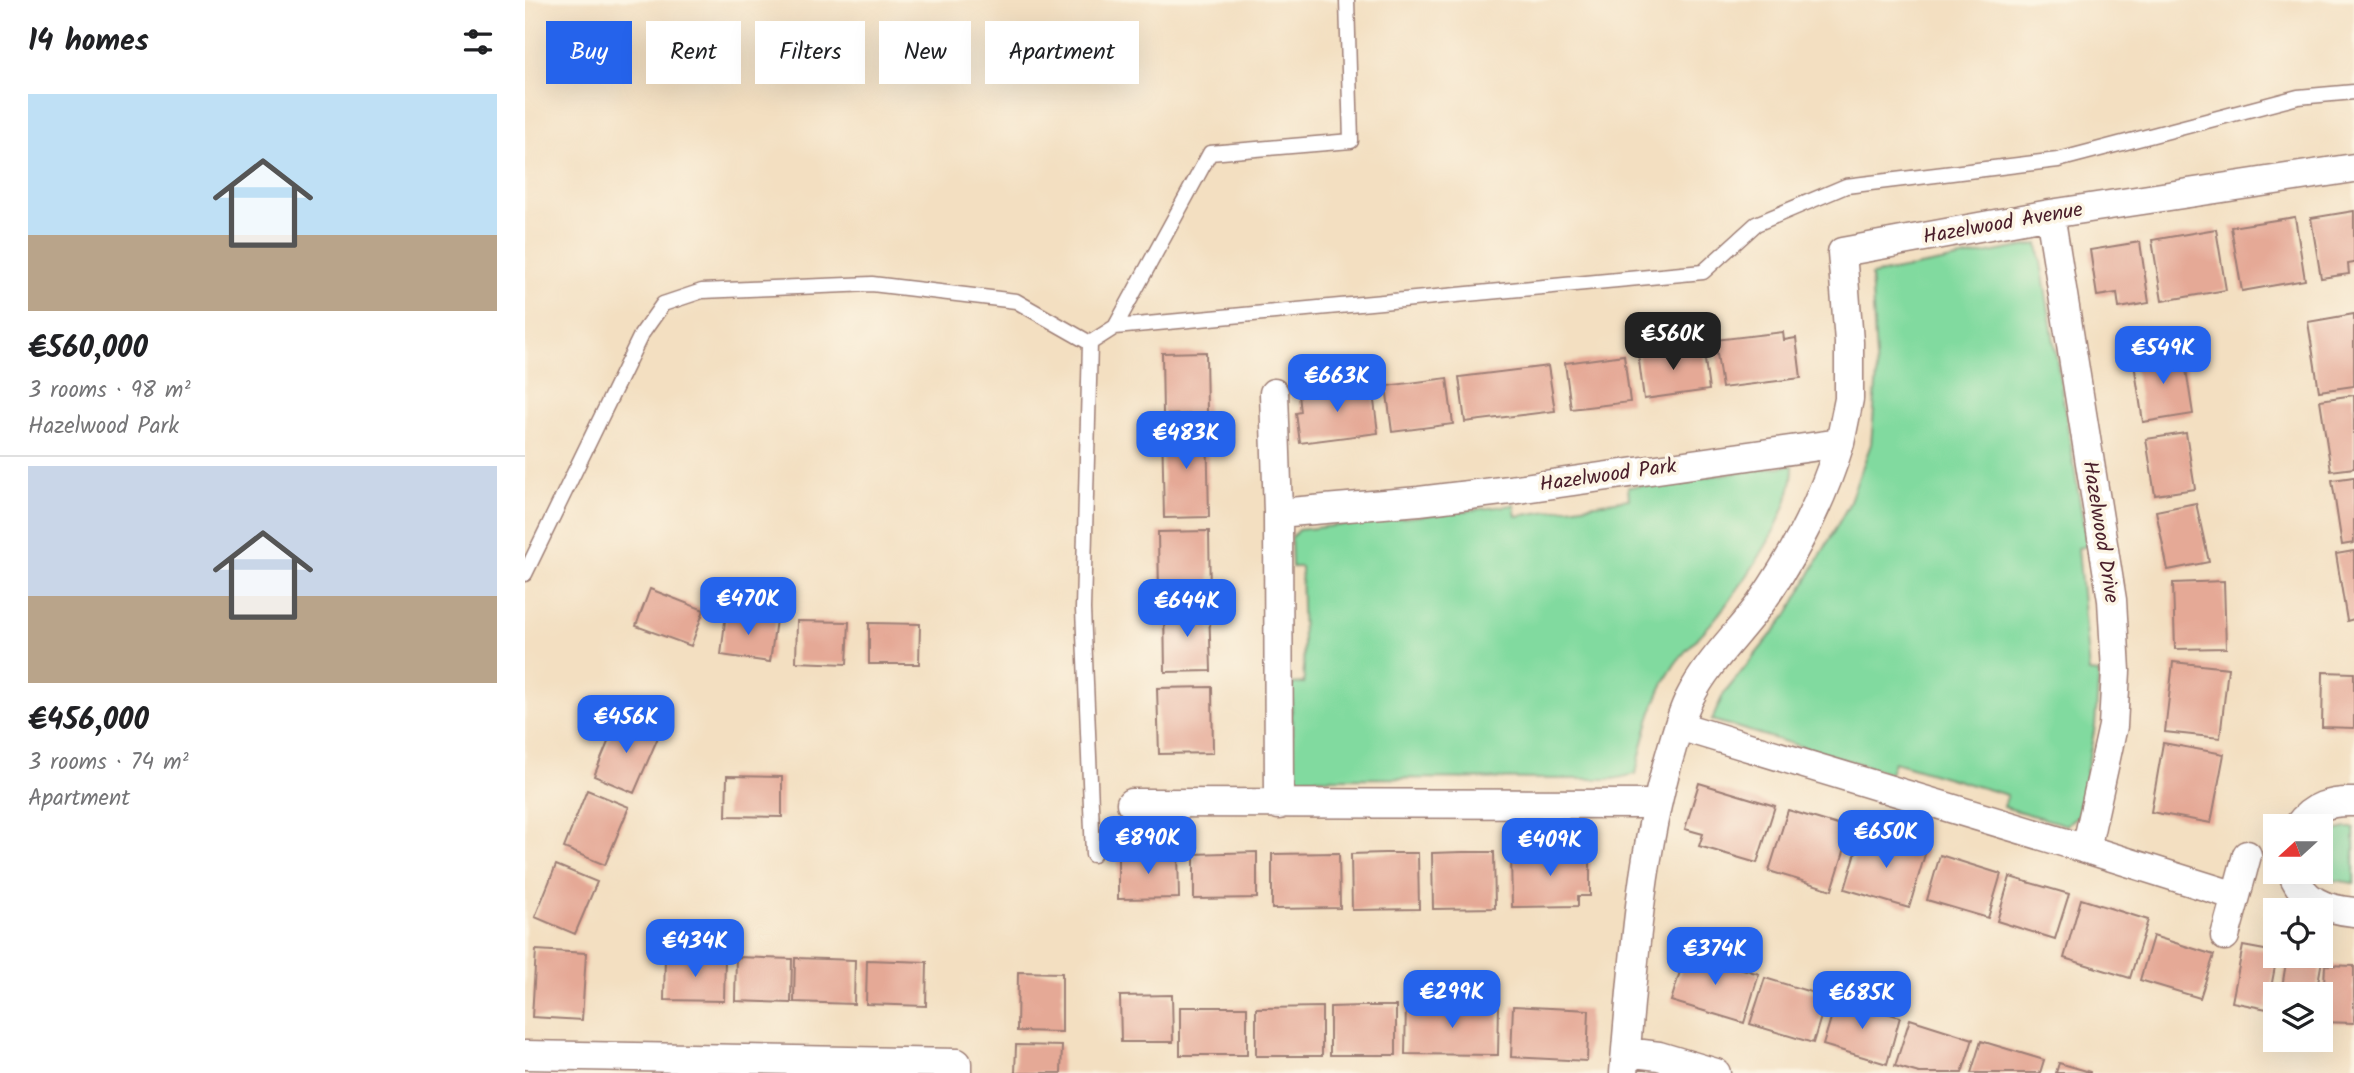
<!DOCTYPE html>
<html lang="en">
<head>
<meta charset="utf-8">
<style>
	:root { --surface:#fff; --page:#f2f2f2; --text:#202124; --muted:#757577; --line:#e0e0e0; --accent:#2563eb }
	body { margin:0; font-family:Kalam,sans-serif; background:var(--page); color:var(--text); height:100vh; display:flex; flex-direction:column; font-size:26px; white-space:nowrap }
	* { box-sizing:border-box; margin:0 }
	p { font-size:23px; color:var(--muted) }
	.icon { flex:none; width:38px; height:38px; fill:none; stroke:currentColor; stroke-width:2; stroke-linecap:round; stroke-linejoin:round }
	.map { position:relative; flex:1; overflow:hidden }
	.panel { display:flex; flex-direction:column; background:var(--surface); width:525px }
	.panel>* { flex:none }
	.hud { position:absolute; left:21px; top:21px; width:665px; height:63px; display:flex; gap:14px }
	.needle { width:46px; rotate:249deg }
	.buttons { position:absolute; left:1738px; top:814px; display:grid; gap:14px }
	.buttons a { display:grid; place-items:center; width:70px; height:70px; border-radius:0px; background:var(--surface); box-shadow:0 7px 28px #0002; font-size:35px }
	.price { position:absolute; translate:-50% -60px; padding:0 16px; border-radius:14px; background:var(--accent); color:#fff; font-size:23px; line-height:46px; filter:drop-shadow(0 2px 4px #0008) }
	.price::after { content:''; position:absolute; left:50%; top:42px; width:21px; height:16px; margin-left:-10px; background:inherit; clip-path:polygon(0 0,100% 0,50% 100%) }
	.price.active { background:#222; color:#fff }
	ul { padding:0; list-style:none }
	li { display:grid; align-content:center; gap:14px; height:371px; padding:0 28px }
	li+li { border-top:2px solid var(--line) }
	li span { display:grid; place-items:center; height:217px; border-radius:0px; color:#555 }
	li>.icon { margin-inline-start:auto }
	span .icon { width:126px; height:126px; fill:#fffc; stroke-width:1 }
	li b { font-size:30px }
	h2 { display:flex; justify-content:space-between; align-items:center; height:84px; padding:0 28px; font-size:30px }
	.tag { padding:0 24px; border-radius:0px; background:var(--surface); box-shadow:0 7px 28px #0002; font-size:24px; line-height:63px }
	.tag.active { background:var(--accent); color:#fff }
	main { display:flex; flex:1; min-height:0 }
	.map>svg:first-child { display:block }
	.green { fill:#81da9f; stroke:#667c65; stroke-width:2 }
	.building { fill:#e5a996 }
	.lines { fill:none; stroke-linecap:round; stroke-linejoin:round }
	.lane-casing { stroke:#9e7f76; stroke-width:17 }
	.street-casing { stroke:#9e7f76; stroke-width:31 }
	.lane { stroke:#fff; stroke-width:14 }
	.street { stroke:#fff; stroke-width:28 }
	.labels { text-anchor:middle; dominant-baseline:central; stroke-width:7; stroke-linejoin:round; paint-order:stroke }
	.street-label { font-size:21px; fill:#4a1f2b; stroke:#fcf5e5 }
</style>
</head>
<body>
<main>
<section class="panel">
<h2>14 homes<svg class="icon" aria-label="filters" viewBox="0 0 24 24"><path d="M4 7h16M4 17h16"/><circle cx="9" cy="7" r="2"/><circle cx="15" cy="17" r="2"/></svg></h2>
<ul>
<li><span style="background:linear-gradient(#bfe0f5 65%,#b9a48a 0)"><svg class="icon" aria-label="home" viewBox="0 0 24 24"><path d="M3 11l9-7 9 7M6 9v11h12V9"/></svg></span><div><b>€560,000</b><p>3 rooms · 98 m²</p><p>Hazelwood Park</p></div></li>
<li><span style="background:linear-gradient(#c9d6e8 60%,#b9a48a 0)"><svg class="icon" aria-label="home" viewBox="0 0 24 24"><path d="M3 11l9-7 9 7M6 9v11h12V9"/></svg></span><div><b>€456,000</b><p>3 rooms · 74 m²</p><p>Apartment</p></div></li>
</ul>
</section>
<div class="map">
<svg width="1829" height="1073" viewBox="0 0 1829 1073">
	<rect width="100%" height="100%" fill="#fcf5e5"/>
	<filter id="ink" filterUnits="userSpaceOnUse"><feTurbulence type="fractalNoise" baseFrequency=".0143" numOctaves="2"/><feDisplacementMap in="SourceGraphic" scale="14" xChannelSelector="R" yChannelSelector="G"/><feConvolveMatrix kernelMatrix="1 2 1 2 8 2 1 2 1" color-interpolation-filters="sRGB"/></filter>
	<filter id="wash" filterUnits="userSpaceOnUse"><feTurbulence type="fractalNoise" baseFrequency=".00686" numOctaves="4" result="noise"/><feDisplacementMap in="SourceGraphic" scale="28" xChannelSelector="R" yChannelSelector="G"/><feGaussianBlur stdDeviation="1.57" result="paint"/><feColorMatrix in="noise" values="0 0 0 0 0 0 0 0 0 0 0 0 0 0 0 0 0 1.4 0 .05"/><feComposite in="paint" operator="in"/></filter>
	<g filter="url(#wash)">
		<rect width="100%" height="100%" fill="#f3dfc1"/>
		<!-- green -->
		<path class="green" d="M 1513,244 L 1562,546 L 1553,548 L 1564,672 L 1574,673 L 1570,726 L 1553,815 L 1541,825 L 1479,807 L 1482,795 L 1369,762 L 1365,773 L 1187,720 L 1198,695 L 1263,614 L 1323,506 L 1346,444 L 1352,375 L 1346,275 Z
			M 1268,465 C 1269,512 1222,579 1193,615 C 1180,632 1163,646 1150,664 C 1128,696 1119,736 1111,774 L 1088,779 L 766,778 L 767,684 L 779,683 L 776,567 L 767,567 L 766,538 L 773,530 L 989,505 L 991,516 L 1104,499 L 1103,487 Z
			M 1821,828 L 1829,828 L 1829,883 L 1809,880 C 1790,858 1787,836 1821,828 Z"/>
		<g id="blocks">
			<!-- building -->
			<path class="building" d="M 1829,211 L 1829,263 L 1823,264 L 1824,274 L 1796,278 L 1786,218 Z
				M 1770,217 L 1780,280 L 1717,291 L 1706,227 Z
				M 1691,229 L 1701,290 L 1637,301 L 1627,240 Z
				M 1615,242 L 1624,303 L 1594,308 L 1592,293 L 1572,296 L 1565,250 Z
				M 1829,314 L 1829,386 L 1794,391 L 1783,322 Z
				M 1258,332 L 1259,340 L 1271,338 L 1276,378 L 1197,388 L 1190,340 Z
				M 1178,345 L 1184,390 L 1119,399 L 1113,353 Z
				M 1658,350 L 1668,414 L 1618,422 L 1608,357 Z
				M 681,352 L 682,414 L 638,415 L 637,353 Z
				M 1099,355 L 1105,402 L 1046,409 L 1040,363 Z
				M 1023,366 L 1030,411 L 940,422 L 934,377 Z
				M 922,378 L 928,424 L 867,432 L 861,386 Z
				M 847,385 L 853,433 L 775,443 L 771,413 L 776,412 L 774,395 Z
				M 1829,395 L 1829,468 L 1806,471 L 1795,400 Z
				M 682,424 L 684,517 L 639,518 L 637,425 Z
				M 1661,433 L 1670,489 L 1630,495 L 1621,439 Z
				M 1829,477 L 1829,543 L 1817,545 L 1807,480 Z
				M 1671,503 L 1684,562 L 1643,570 L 1631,511 Z
				M 684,531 L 685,596 L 634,597 L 633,532 Z
				M 1829,551 L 1829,619 L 1822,621 L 1811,554 Z
				M 1699,581 L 1701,648 L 1650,649 L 1648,583 Z
				M 125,589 L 179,610 L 166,646 L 111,626 Z
				M 684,605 L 686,671 L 640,672 L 639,606 Z
				M 201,613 L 251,620 L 245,662 L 196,655 Z
				M 272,621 L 324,622 L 322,664 L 271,662 Z
				M 344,623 L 395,624 L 394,664 L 344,664 Z
				M 1648,662 L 1703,668 L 1695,738 L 1640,732 Z
				M 1798,672 L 1829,673 L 1829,728 L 1797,727 Z
				M 687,687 L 688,753 L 634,754 L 632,688 Z
				M 93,718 L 134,735 L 109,793 L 69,776 Z
				M 1638,743 L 1699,754 L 1686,823 L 1626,812 Z
				M 202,776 L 257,777 L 257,817 L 201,816 Z
				M 1174,783 L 1250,806 L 1232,863 L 1174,846 L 1178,834 L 1160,829 Z
				M 62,790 L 104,807 L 80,865 L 39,848 Z
				M 1263,810 L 1326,829 L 1307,890 L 1244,871 Z
				M 1337,832 L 1401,851 L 1384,908 L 1320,889 Z
				M 1019,851 L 1065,851 L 1065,896 L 1053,896 L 1053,906 L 987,907 L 986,852 Z
				M 732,852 L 732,898 L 669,899 L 669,854 Z
				M 938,852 L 969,852 L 970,908 L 908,909 L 907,853 Z
				M 653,853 L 654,898 L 593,899 L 593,854 Z
				M 814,853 L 815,908 L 747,909 L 747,854 Z
				M 860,853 L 893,853 L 894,909 L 827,910 L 826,854 Z
				M 1415,855 L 1476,874 L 1463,918 L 1402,900 Z
				M 31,865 L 72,882 L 50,934 L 10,917 Z
				M 1485,877 L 1544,894 L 1530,939 L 1472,921 Z
				M 1556,899 L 1623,920 L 1605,978 L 1539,958 Z
				M 1628,936 L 1689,955 L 1675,998 L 1615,980 Z
				M 1718,946 L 1750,952 L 1752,956 L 1742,1009 L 1707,1002 Z
				M 11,950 L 61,953 L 57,1020 L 7,1017 Z
				M 1161,952 L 1234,974 L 1219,1023 L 1146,1001 Z
				M 140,956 L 200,957 L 199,1001 L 139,1000 Z
				M 1762,956 L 1797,960 L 1791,994 L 1756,994 Z
				M 211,957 L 267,959 L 266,1003 L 210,1001 Z
				M 270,958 L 330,960 L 329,1004 L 269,1002 Z
				M 342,960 L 402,962 L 401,1006 L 341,1004 Z
				M 1800,965 L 1829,966 L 1829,1023 L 1797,1022 Z
				M 493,972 L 537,973 L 537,1032 L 492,1031 Z
				M 1240,978 L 1302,997 L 1288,1043 L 1225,1024 Z
				M 647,995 L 648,1042 L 596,1042 L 595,996 Z
				M 1312,998 L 1375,1017 L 1362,1064 L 1298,1045 Z
				M 881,1005 L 974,1006 L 973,1055 L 880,1054 Z
				M 838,1006 L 871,1006 L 871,1055 L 805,1055 L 805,1007 Z
				M 988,1006 L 1064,1010 L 1062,1061 L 986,1057 Z
				M 655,1007 L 722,1007 L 722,1055 L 655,1055 Z
				M 797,1007 L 797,1056 L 731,1056 L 731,1008 Z
				M 1385,1019 L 1448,1039 L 1437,1073 L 1394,1073 L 1370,1066 Z
				M 1456,1041 L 1519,1060 L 1515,1073 L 1446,1073 Z
				M 491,1045 L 537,1046 L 536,1073 L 490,1073 Z
				M 1534,1063 L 1565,1072 L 1565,1073 L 1531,1073 Z"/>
		</g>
	</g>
	<g filter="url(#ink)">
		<use href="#blocks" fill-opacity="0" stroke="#9e7f76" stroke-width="2"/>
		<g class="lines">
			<!-- lane casing -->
			<g class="lane-casing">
				<path id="lane" d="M 590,327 L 685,153 L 826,141 L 822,0
					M 565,343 L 590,327 L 1178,272 L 1231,224 L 1321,186 L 1533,160 L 1773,97 L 1829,92
					M 565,343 L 558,609 L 568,855
					M 0,574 L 116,335 L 138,304 L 177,291 L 347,284 L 491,301 L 565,343"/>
			</g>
			<!-- street casing -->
			<g class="street-casing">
				<path id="street" d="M 749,393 L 753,513
					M 1315,443 L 1324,399 L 1324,342 L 1317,252 L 1525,214 L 1829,168
					M 1154,726 L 1561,849 L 1588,726 L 1591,671 L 1587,600 L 1525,214
					M 606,803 L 1130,804
					M 754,805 L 753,513 L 894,501 L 985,490 L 1315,443 C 1297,501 1271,553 1235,604 C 1212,635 1182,663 1165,697 C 1155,716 1150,738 1144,758 C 1115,858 1108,969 1099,1073
					M 1773,826 C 1787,806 1806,801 1829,802
					M 1561,849 L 1711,896 L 1700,936
					M 1767,872 C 1778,901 1799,909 1829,912
					M 1711,896 L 1722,855
					M 1101,1052 L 1134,1056 L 1191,1073
					M 0,1055 L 432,1063 L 432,1073"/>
			</g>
			<!-- lane -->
			<use href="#lane" class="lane"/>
			<!-- street -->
			<use href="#street" class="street"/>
		</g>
	</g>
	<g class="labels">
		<!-- street labels -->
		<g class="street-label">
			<text transform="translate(1478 224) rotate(-10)">Hazelwood Avenue</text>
			<text transform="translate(1083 476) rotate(-8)">Hazelwood Park</text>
			<text transform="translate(1575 532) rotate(81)">Hazelwood Drive</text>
		</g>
	</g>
</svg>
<div class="buttons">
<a><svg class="needle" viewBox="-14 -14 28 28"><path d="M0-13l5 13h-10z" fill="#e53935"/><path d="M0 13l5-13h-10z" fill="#757577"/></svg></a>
<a><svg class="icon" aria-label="locate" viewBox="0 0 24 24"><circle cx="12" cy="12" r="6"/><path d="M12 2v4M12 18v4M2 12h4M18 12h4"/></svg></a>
<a><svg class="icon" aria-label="layers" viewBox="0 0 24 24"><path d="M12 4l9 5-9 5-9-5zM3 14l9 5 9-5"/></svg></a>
</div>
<b class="price active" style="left:1148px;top:372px">€560K</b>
<b class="price" style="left:1638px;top:386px">€549K</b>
<b class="price" style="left:812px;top:414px">€663K</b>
<b class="price" style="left:661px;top:471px">€483K</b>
<b class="price" style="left:223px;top:637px">€470K</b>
<b class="price" style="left:662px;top:639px">€644K</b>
<b class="price" style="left:101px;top:755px">€456K</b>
<b class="price" style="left:1361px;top:870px">€650K</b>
<b class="price" style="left:623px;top:876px">€890K</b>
<b class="price" style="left:1025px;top:878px">€409K</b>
<b class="price" style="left:170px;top:979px">€434K</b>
<b class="price" style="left:1190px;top:987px">€374K</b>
<b class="price" style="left:927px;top:1030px">€299K</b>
<b class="price" style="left:1337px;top:1031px">€685K</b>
<div class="hud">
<a class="tag active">Buy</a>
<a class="tag">Rent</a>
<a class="tag">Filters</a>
<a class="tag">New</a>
<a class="tag">Apartment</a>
</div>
</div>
</main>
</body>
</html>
